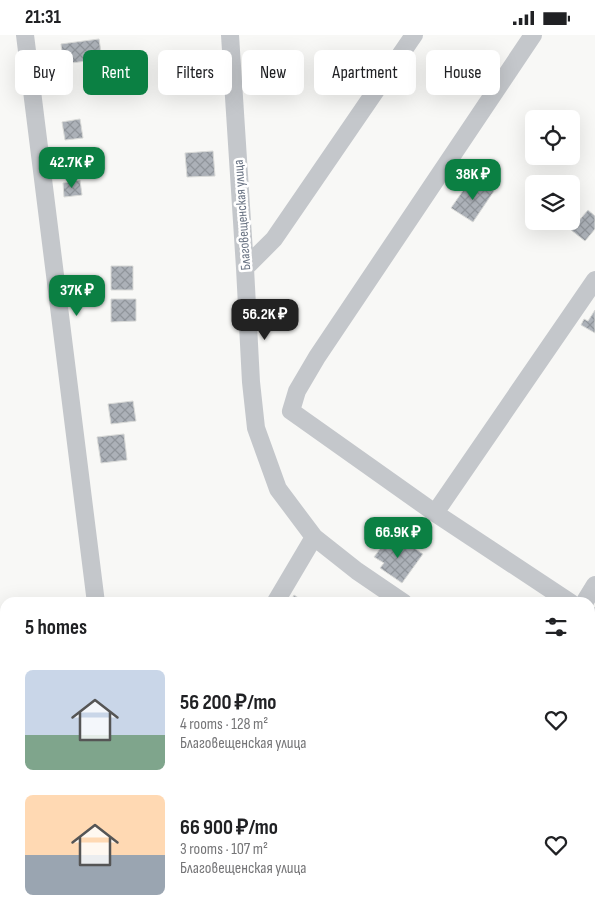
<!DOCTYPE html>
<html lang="en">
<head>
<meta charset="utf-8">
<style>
	:root { --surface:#fff; --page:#f2f2f2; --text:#202124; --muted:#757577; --accent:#0b8043 }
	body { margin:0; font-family:"Sofia Sans Condensed",sans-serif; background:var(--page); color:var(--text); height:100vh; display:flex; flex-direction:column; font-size:19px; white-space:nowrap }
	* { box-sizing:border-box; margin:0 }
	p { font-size:16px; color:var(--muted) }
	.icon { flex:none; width:28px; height:28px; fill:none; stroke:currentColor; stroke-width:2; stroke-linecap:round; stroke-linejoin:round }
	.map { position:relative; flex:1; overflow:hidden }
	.sheet { position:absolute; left:0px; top:562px; width:595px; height:321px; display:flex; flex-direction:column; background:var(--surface); border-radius:15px 15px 0 0; box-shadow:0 5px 20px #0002 }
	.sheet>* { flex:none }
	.top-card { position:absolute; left:15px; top:15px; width:565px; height:45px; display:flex; gap:10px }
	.controls { position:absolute; left:525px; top:75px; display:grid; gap:10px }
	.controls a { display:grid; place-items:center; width:55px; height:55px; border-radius:8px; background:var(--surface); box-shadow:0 5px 20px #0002; font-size:25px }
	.price { position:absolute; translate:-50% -42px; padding:0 11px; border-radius:10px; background:var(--accent); color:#fff; font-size:16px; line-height:32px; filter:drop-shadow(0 1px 2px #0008) }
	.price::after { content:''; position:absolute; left:50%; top:30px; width:15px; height:11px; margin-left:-8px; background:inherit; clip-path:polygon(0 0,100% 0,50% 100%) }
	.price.on { background:#222; color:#fff }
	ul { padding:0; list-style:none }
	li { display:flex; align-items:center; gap:15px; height:125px; padding:0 25px }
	li span { display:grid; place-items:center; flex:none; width:140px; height:100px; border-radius:8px; color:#555 }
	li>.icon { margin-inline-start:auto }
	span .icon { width:60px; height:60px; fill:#fffc; stroke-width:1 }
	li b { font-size:21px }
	h2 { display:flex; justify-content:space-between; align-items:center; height:60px; padding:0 25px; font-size:21px }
	.pill { padding:0 18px; border-radius:8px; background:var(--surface); box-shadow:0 5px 20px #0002; font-size:18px; line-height:45px }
	.pill.on { background:var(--accent); color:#fff }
	.status { display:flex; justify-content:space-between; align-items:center; height:35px; padding:0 25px; background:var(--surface); direction:ltr }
	.status svg { height:14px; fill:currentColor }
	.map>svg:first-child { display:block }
	.building { fill:url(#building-cross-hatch); stroke:#d9dad8 }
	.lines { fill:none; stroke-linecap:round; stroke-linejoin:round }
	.minor { stroke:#c4c7cb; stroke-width:18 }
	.labels { text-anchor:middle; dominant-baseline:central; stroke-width:5; stroke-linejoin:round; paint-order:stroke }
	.street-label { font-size:14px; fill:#6a7484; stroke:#fff }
</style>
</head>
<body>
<div class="status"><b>21:31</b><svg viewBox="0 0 49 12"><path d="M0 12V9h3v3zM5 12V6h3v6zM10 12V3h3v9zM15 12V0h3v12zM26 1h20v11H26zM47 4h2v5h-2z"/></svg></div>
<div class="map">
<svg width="595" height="883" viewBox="0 0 595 883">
	<defs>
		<pattern id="building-cross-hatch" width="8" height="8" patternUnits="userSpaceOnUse" patternTransform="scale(1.25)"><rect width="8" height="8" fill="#acb1b8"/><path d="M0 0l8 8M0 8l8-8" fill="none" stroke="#90959b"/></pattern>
	</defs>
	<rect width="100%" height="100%" fill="#f8f8f6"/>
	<!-- building -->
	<path class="building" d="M 99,4 L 102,24 L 63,29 L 61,9 Z
		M 80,84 L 83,103 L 65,105 L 62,87 Z
		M 213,116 L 215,141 L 187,142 L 185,118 Z
		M 80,145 L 82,160 L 64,162 L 63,148 Z
		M 478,145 L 494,156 L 473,187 L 451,173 L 467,150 L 473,154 Z
		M 588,175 L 595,181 L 595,194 L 585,206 L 571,195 Z
		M 111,231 L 133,231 L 133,255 L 111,255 Z
		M 111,264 L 136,264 L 136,286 L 111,287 Z
		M 595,275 L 595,298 L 581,290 L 584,284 L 588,286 Z
		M 133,366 L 136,386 L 111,389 L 108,369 Z
		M 124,399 L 127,425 L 101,428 L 97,402 Z
		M 401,504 L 423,519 L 402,548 L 380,533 L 384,528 L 374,522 L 385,507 L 394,513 Z
		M 294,560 L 306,568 L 290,568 Z
		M 5,810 L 5,836 L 0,834 L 0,822 Z"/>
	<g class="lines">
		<!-- minor -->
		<path class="minor" d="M 25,0 L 96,568
			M 230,0 L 245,233 L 251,347 L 256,393 L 278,454 L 314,502 L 357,536 L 404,568
			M 533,0 L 317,322 L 297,356 L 291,376 L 435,478 L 571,568
			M 245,233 L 274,204 L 414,0
			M 435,478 L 595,245
			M 275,568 L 314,502
			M 584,568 L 595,550
			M 590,580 L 595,583
			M 590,690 L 595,693
			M 590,745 L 595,736
			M 0,770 L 5,767
			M 0,856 L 5,858
			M 57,879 L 68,883"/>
	</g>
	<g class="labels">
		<!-- street labels -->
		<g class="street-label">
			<text transform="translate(242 180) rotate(-94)">Благовещенская улица</text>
		</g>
	</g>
</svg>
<div class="controls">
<a><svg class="icon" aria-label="locate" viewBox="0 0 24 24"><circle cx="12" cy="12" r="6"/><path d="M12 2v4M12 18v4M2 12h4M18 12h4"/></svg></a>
<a><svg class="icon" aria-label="layers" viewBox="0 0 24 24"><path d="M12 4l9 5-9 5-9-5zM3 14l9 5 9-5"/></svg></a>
</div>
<b class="price" style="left:72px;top:154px">42.7K ₽</b>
<b class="price" style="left:473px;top:166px">38K ₽</b>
<b class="price" style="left:77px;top:282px">37K ₽</b>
<b class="price on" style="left:265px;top:306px">56.2K ₽</b>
<b class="price" style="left:398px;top:524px">66.9K ₽</b>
<div class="top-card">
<a class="pill">Buy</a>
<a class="pill on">Rent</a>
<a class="pill">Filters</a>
<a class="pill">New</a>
<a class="pill">Apartment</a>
<a class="pill">House</a>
</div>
<section class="sheet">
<h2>5 homes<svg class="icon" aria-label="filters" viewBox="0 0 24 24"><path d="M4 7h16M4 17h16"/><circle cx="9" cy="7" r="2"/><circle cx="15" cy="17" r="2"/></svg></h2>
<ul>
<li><span style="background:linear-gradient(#c9d6e8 65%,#7fa58c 0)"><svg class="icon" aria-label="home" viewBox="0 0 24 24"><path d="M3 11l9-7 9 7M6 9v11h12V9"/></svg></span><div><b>56 200 ₽/mo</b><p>4 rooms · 128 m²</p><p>Благовещенская улица</p></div><svg class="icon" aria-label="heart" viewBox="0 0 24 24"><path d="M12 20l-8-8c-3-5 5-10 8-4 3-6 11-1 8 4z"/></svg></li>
<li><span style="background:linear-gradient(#ffd9b3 60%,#9aa5b1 0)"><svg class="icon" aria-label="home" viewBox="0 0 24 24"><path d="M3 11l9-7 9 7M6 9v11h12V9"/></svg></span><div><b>66 900 ₽/mo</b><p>3 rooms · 107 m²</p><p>Благовещенская улица</p></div><svg class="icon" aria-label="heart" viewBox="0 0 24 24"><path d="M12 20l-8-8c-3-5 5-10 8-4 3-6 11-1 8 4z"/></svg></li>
</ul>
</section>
</div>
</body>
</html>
